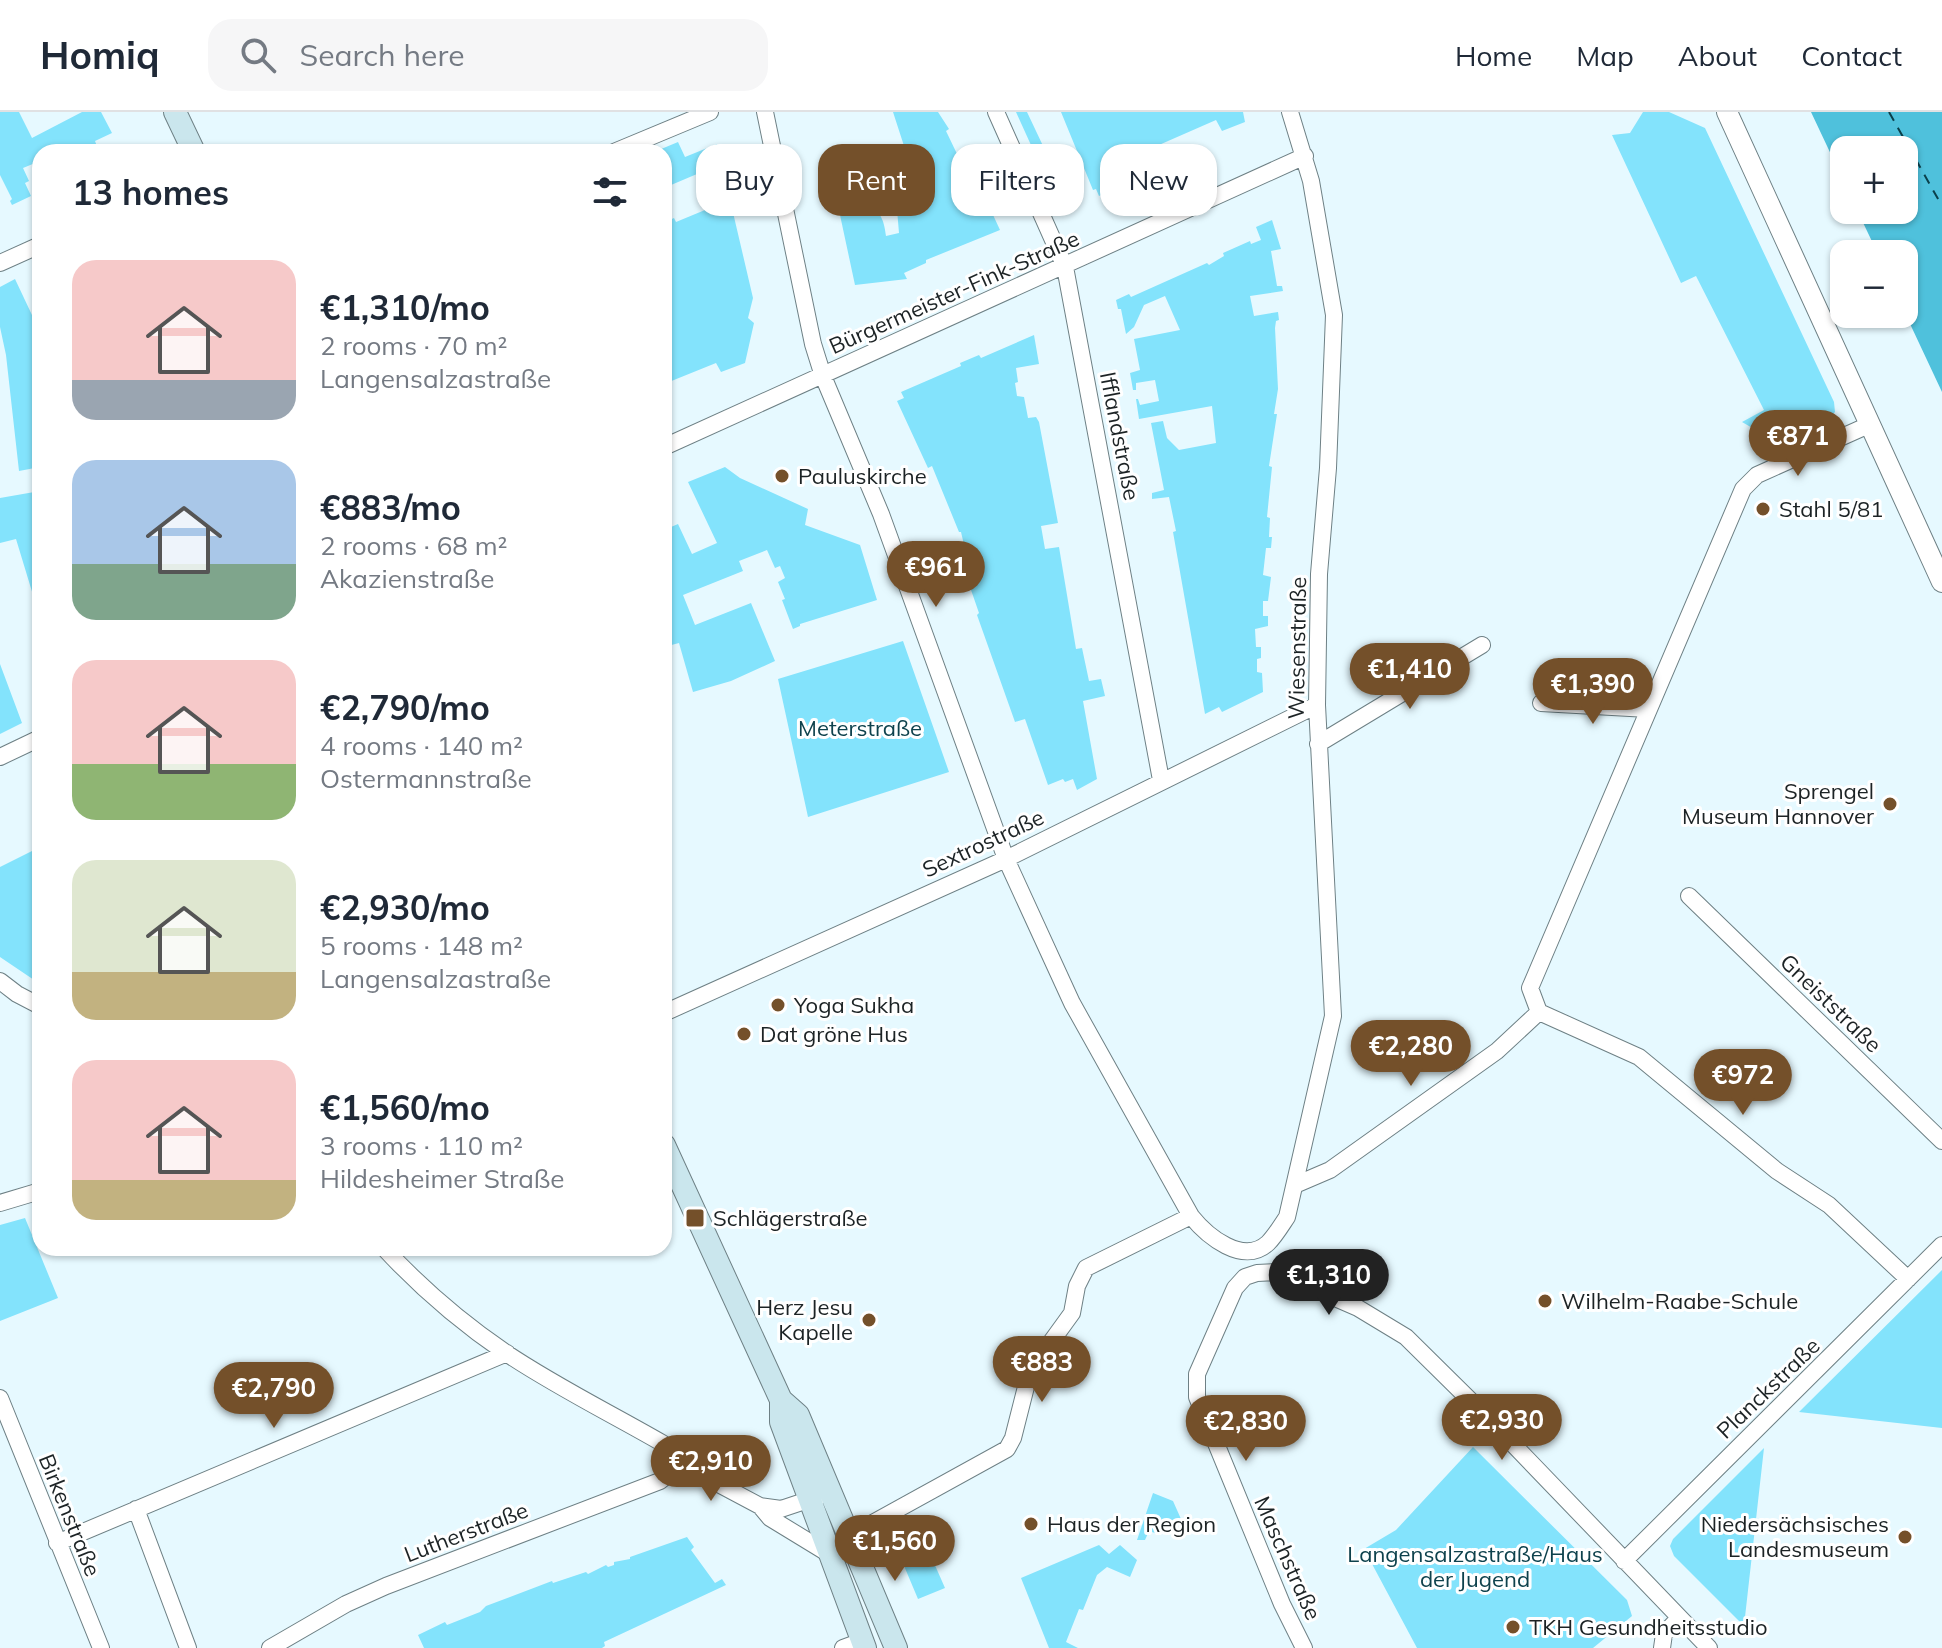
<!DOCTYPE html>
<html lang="en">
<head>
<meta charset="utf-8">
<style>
	:root { --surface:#fff; --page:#f6f6f7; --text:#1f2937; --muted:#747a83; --line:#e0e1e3; --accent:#74502a }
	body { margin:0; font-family:Mulish,sans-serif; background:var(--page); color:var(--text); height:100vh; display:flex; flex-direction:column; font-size:30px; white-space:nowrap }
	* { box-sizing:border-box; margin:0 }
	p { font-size:26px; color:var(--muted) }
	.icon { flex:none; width:44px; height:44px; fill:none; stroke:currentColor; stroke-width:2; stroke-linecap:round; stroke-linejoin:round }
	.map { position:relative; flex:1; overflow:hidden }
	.sheet { position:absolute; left:32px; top:32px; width:640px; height:1112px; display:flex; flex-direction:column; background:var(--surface); border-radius:24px; box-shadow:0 2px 6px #0004 }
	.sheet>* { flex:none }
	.banner { position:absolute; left:696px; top:32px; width:760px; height:72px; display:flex; gap:16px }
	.controls { position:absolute; left:1830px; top:24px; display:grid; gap:16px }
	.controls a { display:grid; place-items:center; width:88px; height:88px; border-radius:16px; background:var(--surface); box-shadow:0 2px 6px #0004; font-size:40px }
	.price { position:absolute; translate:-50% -68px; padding:0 18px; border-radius:28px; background:var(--accent); color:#fff; font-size:26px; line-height:52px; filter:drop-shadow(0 2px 4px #0008) }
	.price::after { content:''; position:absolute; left:50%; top:48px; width:24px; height:18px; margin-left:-12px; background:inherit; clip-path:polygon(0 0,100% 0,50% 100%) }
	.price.current { background:#222; color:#fff }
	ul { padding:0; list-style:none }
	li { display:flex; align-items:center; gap:24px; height:200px; padding:0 40px }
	li span { display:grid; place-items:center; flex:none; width:224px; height:160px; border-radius:24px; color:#555 }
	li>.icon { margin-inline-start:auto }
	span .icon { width:96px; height:96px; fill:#fffc; stroke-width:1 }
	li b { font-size:34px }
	h2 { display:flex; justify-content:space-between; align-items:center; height:96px; padding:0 40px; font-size:34px }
	.pill { padding:0 28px; border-radius:24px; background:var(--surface); box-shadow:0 2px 6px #0004; font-size:28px; line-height:72px }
	.pill.current { background:var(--accent); color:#fff }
	header { display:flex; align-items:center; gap:48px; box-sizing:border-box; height:112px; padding:0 40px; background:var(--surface); border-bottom:2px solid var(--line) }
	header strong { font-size:38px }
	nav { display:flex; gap:44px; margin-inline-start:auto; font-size:28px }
	.search { width:560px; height:72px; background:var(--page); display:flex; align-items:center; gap:20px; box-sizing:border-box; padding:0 28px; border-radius:24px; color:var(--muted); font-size:30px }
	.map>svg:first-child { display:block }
	.green { fill:#83e3fc }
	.water { fill:#4fc1dc }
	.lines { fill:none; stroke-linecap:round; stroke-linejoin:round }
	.ferry { stroke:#0b404b; stroke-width:2; stroke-dasharray:10 8; stroke-linecap:butt }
	.minor-casing { stroke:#6e8085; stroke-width:18 }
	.tertiary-casing { stroke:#6e8085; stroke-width:22 }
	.secondary-casing { stroke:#6e8085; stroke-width:24 }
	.minor { stroke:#fff; stroke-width:16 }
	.tertiary { stroke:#fff; stroke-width:20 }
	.secondary { stroke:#cae6ed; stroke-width:22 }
	.poi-dot { fill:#74502a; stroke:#fff; stroke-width:3 }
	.labels { text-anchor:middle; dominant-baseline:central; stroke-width:6; stroke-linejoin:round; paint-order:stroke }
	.street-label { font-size:22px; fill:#1c2325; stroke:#fff }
	.poi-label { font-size:22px; fill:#1c2325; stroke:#fff; text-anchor:start }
	.park-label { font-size:22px; fill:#0e424d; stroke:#fff }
</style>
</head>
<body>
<header>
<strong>Homiq</strong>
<div class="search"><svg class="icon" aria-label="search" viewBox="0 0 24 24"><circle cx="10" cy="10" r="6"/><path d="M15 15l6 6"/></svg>Search here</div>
<nav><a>Home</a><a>Map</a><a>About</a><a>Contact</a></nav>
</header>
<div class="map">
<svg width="1942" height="1536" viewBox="0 0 1942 1536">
	<rect width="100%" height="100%" fill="#e6f9ff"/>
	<!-- green -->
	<path class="green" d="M 0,0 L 19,0 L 32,26 L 82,0 L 101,0 L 112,21 L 95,29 L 99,40 L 40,40 L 40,49 L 23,56 L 29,69 L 25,71 L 31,84 L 12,93 L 10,89 L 12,87 L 0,63 Z
		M 893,0 L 938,0 L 949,17 L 946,19 L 958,44 L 953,47 L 975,98 L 988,92 L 1000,118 L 926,148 L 926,151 L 904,161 L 907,167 L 855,173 L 840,103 C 868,96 882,89 886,124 L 899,121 L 895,74 L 918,61 L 905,37 Z
		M 1016,0 L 1027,0 L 1070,91 L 1059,95 Z
		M 1061,0 L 1243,0 L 1245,10 L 1222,19 L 1216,8 L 1111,54 L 1119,75 L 1099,84 L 1096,77 L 1093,78 Z
		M 1643,0 L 1669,0 L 1705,16 L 1834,290 L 1835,300 L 1826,310 L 1780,332 L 1742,310 L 1764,298 L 1696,164 L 1681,171 L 1612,23 L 1630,21 Z
		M 678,30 L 685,45 L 717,32 L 753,186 L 748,206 L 754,211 L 745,251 L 721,260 L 716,251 L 664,272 L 664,108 L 665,110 L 674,106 L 676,110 L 705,98 L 703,93 L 709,91 L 697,62 L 664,76 L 664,40 L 654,40 Z
		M 1272,108 L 1281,137 L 1271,139 L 1277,174 L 1282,174 L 1283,179 L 1250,184 L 1254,204 L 1278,200 L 1279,208 L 1276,209 L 1275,216 L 1278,277 L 1274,302 L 1277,302 L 1269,354 L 1272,355 L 1267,405 L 1270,406 L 1269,425 L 1272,425 L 1271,436 L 1266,436 L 1263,463 L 1271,465 L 1268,489 L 1263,489 L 1263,504 L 1268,504 L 1268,514 L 1255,517 L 1256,535 L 1261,535 L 1261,546 L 1257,547 L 1257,560 L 1262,561 L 1263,580 L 1222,600 L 1219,595 L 1205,602 L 1173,420 L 1176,419 L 1169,385 L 1152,387 L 1152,381 L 1164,378 L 1151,311 L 1163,309 L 1167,326 L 1179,338 L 1216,331 L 1212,294 L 1139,307 L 1136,287 L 1138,287 L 1140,293 L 1159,289 L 1155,268 L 1136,271 L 1136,278 L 1133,278 L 1130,261 L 1140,258 L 1134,227 L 1180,218 L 1165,184 L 1144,193 L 1134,215 L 1126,222 L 1121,197 L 1118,197 L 1116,188 L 1129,182 L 1131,185 L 1207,151 L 1209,153 L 1224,144 L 1223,141 L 1250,129 L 1251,132 L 1261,128 L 1256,115 Z
		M 15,167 L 40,220 L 40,355 L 19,359 L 6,243 L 0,215 L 0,175 Z
		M 1034,223 L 1039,252 L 1016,256 L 1018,270 L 1015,271 L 1017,284 L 1024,285 L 1028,306 L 1036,305 L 1039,310 L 1058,411 L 1041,414 L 1045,437 L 1059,435 L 1076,537 L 1082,536 L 1089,569 L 1101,567 L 1105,584 L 1083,589 L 1097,667 L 1077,678 L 1073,667 L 1065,670 L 1063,667 L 1048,673 L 1025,607 L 1015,610 L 977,503 L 979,501 L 962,452 L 968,450 L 961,420 L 959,420 L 932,354 L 928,356 L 897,289 L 904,286 L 901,280 L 961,254 L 960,251 L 979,243 L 981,246 Z
		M 725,355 L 740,366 L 808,397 L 805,413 L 860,433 L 877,488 L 800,512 L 800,514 L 793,517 L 782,488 L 785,487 L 778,470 L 785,466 L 780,454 L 775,456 L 767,438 L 739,449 L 743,459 L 683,483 L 695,513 L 751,491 L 775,549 L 731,569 L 693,580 L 679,531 L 664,535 L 664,418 L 678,412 L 692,442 L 717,431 L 688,370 Z
		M 40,379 L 40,506 L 16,427 L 0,431 L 0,386 Z
		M 903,529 L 949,660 L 808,705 L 778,567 Z
		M 0,552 L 22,611 L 0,622 Z
		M 40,735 L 40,872 L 0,845 L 0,755 Z
		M 25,1106 L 58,1186 L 0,1209 L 0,1113 Z
		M 1942,1158 L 1942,1316 L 1799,1300 Z
		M 1473,1335 L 1627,1488 L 1632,1504 L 1593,1536 L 1417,1536 L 1364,1437 L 1396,1418 Z
		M 1764,1336 L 1744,1514 L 1674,1444 L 1670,1434 L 1673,1427 Z
		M 1153,1381 L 1173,1389 L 1181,1407 L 1177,1415 L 1158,1422 L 1149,1419 L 1145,1428 L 1137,1428 Z
		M 916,1410 L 945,1476 L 918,1487 L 891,1423 Z
		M 687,1425 L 694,1435 L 691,1438 L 715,1471 L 722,1467 L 726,1473 L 604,1530 L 605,1534 L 602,1536 L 424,1536 L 418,1523 L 445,1510 L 447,1513 L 480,1500 L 486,1494 L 552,1469 L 553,1471 L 586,1460 L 588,1462 L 606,1453 L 608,1455 L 614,1453 L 614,1450 L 630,1447 L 630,1445 Z
		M 1099,1433 L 1109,1442 L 1120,1433 L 1137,1448 L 1130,1465 L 1107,1455 L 1097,1463 L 1083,1498 L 1079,1497 L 1066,1530 L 1078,1536 L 1049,1536 L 1021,1466 Z"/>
	<!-- water -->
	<path class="water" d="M 1811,0 L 1942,0 L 1942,280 L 1904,199 L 1904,142 L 1878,142 L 1857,98 L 1904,98 L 1904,38 L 1844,38 L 1844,70 Z"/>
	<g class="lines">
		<!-- ferry -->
		<path class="ferry" d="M 1889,0 L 1942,94"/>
		<!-- minor casing -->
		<g class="minor-casing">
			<path id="minor" d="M 765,0 L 813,232 L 823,264 L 881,402 L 1006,747 L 1072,891 L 1191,1104 C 1207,1124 1243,1154 1268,1131 C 1275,1124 1281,1114 1287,1105 L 1333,904 L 1317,593 L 1319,462 L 1328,356 L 1334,203 L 1311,69 L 1290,0
				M 996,0 L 1065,155 L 1161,668
				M 614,40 L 710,0
				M 0,151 L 40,133
				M 664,335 L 1305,44
				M 1541,591 L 1648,597
				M 1318,632 L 1482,533
				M 0,645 L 40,626
				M 1689,784 L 1942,1029
				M 0,869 L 17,882 L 40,894
				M 1539,900 L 1530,876 L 1743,377 L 1757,363 L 1871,312
				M 1539,900 L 1639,945 L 1777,1059 L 1829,1093 L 1908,1167
				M 664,901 L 1006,747 L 1317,593
				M 1295,1073 L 1330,1058 L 1497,939 L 1539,900
				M 0,1091 L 40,1079
				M 384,1136 C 420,1175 462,1211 506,1241 C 555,1274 610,1301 662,1331 L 681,1352 L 760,1394 L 781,1397 L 820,1384
				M 0,1286 L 101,1536
				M 760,1394 L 770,1406 L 829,1442
				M 136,1397 L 188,1536
				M 851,1423 L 1007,1337 L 1013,1326 L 1030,1259 L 1072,1201 L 1077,1174 L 1086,1156 L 1191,1104
				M 57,1431 L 507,1241
				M 1624,1449 L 1942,1133
				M 270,1536 L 346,1492 L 386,1474 L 660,1369 L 681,1352
				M 843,1536 L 862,1529
				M 1304,1536 L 1282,1492 L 1197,1285 L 1197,1262 L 1235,1176 L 1245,1165 L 1257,1161 L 1275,1160 L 1358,1196 L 1406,1225 L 1482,1300 L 1709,1536
				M 1662,1536 L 1664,1522 L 1679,1506"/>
		</g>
		<!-- tertiary casing -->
		<g class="tertiary-casing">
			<path id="tertiary" d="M 1727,0 L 1942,470"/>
		</g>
		<!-- secondary casing -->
		<g class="secondary-casing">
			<path id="secondary" d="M 175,0 L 194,40
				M 664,1033 L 781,1288 L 781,1310 L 865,1536
				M 781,1288 L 798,1303 L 896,1536"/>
		</g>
		<!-- minor -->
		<use href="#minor" class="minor"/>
		<!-- tertiary -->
		<use href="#tertiary" class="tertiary"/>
		<!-- secondary -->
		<use href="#secondary" class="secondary"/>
	</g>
	<!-- markers -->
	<g class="poi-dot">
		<circle cx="782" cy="364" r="8"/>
		<circle cx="1763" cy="397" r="8"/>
		<circle cx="1890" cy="692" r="8"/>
		<circle cx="778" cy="893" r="8"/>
		<circle cx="744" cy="922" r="8"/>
		<rect x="685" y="1096" width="20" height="20" rx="4"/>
		<circle cx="1545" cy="1189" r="8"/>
		<circle cx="869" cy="1208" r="8"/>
		<circle cx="1031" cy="1412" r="8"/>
		<circle cx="1905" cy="1425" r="8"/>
		<circle cx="1513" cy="1515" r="8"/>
	</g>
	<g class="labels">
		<!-- street labels -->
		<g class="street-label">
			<text transform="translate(954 180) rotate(-24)">Bürgermeister-Fink-Straße</text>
			<text transform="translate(1120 324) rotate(79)">Ifflandstraße</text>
			<text transform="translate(1297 536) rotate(-89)">Wiesenstraße</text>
			<text transform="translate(983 731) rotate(-25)">Sextrostraße</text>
			<text transform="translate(1831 891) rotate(44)">Gneiststraße</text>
			<text transform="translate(1768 1276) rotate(-44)">Planckstraße</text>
			<text transform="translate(70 1403) rotate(68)">Birkenstraße</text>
			<text transform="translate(466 1420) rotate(-21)">Lutherstraße</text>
			<text transform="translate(1288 1446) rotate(66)">Maschstraße</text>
		</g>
		<!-- poi labels -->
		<g class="poi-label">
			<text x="798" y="364">Pauluskirche</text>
			<text x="1779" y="397">Stahl 5/81</text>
			<text x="1874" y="679" text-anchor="end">Sprengel<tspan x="1874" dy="25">Museum Hannover</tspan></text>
			<text x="794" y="893">Yoga Sukha</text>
			<text x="760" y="922">Dat gröne Hus</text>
			<text x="713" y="1106">Schlägerstraße</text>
			<text x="1561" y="1189">Wilhelm-Raabe-Schule</text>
			<text x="853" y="1195" text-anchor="end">Herz Jesu<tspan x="853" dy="25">Kapelle</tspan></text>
			<text x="1047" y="1412">Haus der Region</text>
			<text x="1889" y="1412" text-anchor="end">Niedersächsisches<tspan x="1889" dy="25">Landesmuseum</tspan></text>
			<text x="1529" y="1515">TKH Gesundheitsstudio</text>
		</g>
		<!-- park labels -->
		<g class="park-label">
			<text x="860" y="616">Meterstraße</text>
			<text x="1475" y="1442">Langensalzastraße/Haus<tspan x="1475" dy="25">der Jugend</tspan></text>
		</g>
	</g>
</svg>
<div class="controls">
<a>+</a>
<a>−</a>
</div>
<b class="price" style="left:1798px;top:366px">€871</b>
<b class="price" style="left:936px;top:497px">€961</b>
<b class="price" style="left:1410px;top:599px">€1,410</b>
<b class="price" style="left:1593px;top:614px">€1,390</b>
<b class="price" style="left:1411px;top:976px">€2,280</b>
<b class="price" style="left:1743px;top:1005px">€972</b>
<b class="price current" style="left:1329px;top:1205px">€1,310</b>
<b class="price" style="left:1042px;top:1292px">€883</b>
<b class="price" style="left:274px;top:1318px">€2,790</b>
<b class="price" style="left:1502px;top:1350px">€2,930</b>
<b class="price" style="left:1246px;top:1351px">€2,830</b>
<b class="price" style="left:711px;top:1391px">€2,910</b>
<b class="price" style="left:895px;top:1471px">€1,560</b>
<div class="banner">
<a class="pill">Buy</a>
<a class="pill current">Rent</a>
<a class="pill">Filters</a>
<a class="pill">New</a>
</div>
<section class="sheet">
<h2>13 homes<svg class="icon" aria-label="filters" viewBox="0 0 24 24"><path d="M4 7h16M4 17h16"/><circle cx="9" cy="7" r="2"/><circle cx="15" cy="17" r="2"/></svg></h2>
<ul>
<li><span style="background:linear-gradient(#f6c9c9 75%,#9aa5b1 0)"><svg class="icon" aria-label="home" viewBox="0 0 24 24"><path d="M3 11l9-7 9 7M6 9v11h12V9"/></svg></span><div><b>€1,310/mo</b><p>2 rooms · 70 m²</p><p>Langensalzastraße</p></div></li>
<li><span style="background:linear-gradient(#a9c7e8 65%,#7fa58c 0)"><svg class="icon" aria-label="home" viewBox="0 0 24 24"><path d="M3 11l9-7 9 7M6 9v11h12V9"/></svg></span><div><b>€883/mo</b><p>2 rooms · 68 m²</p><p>Akazienstraße</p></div></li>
<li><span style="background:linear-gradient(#f6c9c9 65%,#8fb573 0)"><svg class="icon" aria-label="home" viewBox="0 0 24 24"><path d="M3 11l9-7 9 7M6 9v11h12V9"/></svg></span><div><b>€2,790/mo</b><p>4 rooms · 140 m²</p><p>Ostermannstraße</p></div></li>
<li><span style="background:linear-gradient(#dfe7d0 70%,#c2b280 0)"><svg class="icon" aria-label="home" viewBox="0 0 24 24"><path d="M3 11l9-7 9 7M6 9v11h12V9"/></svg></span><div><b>€2,930/mo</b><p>5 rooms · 148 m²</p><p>Langensalzastraße</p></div></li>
<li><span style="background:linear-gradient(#f6c9c9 75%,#c2b280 0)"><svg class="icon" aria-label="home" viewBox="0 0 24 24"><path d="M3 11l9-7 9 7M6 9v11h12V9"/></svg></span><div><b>€1,560/mo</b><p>3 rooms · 110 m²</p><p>Hildesheimer Straße</p></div></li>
</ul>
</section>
</div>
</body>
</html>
